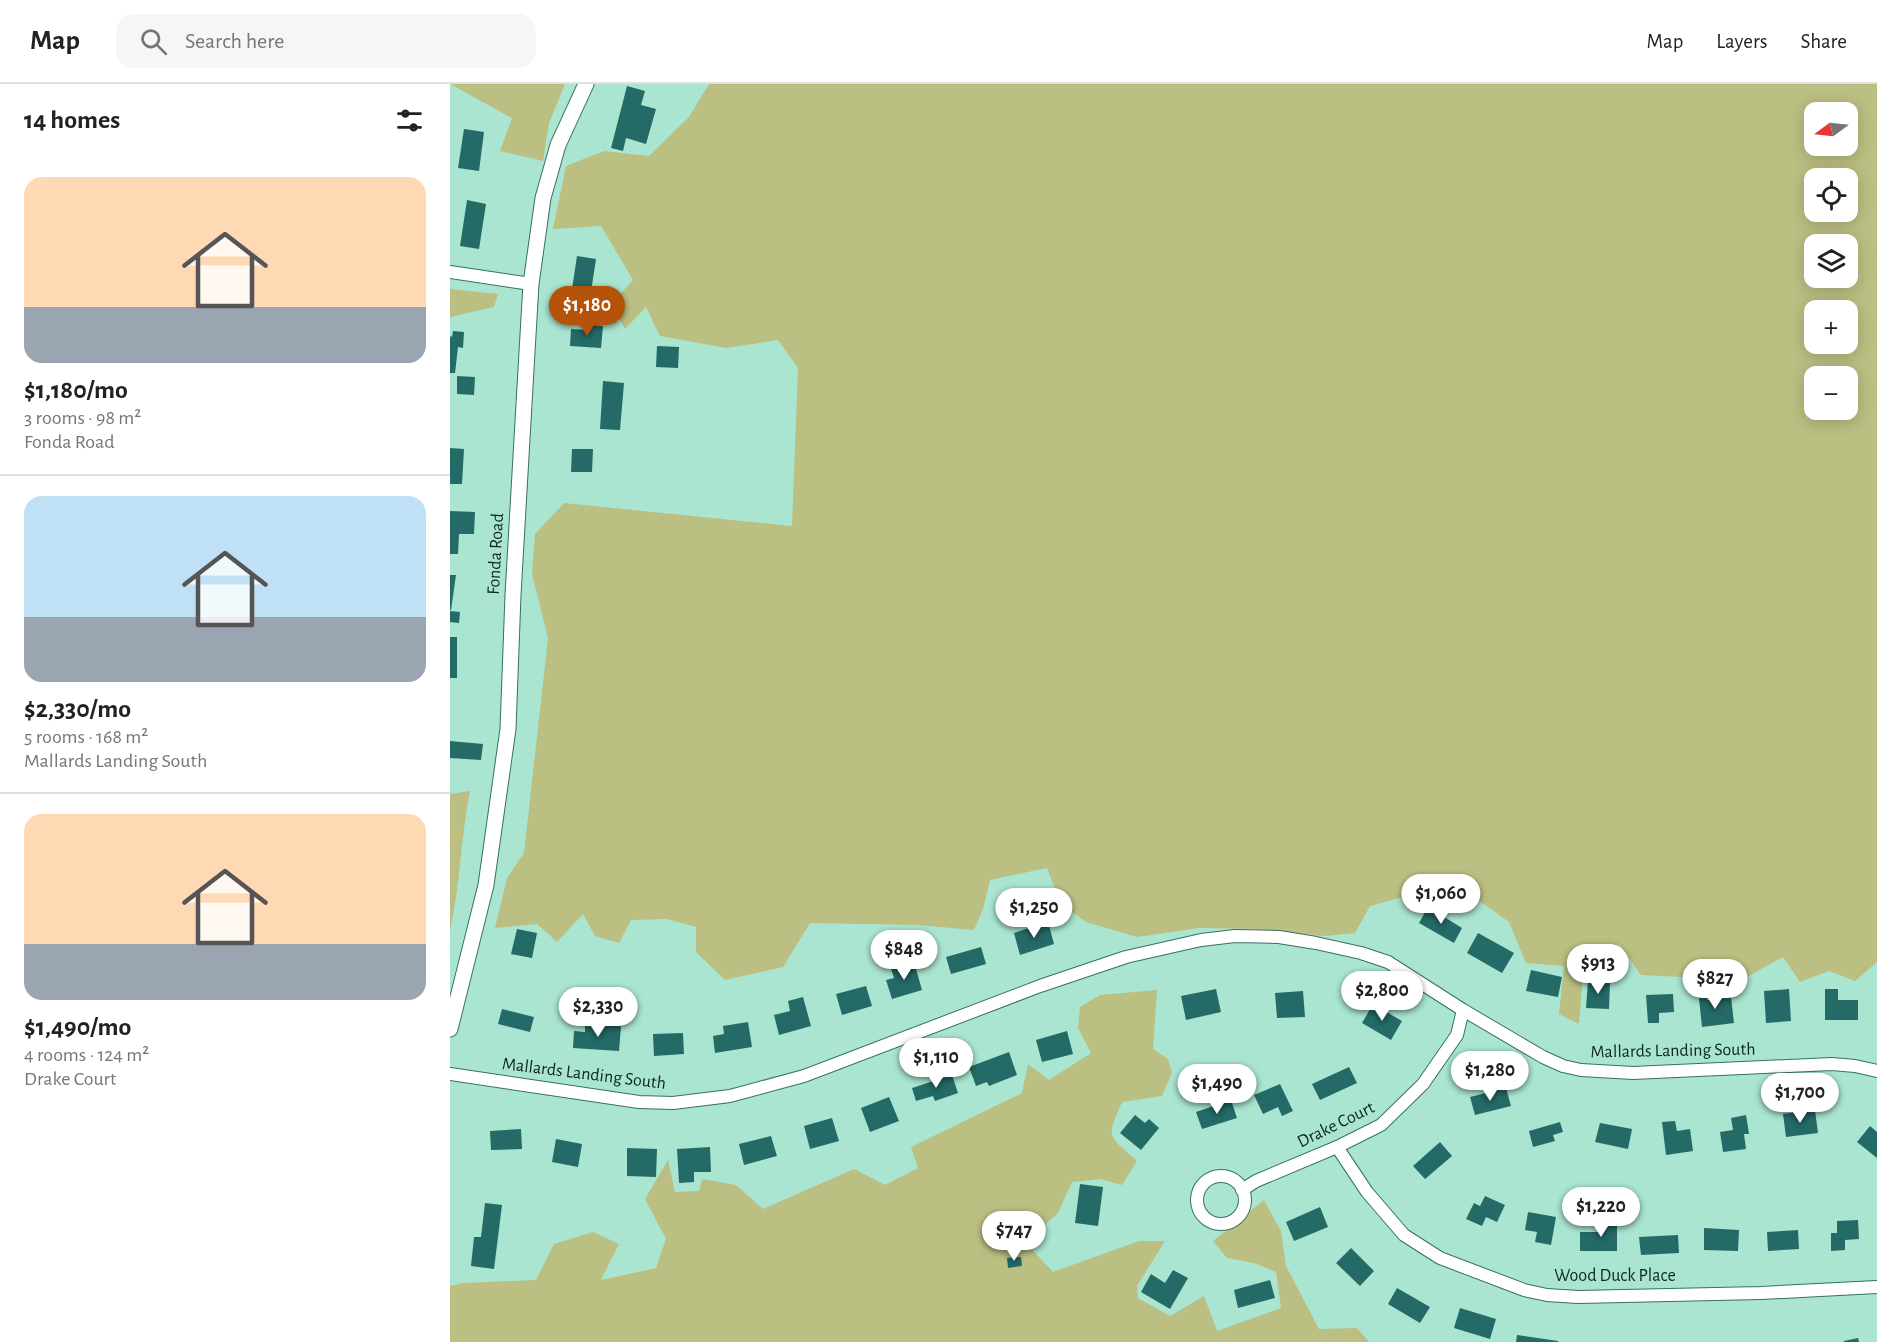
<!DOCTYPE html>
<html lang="en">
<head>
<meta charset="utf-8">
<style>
	:root { --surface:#fff; --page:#f6f6f6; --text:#222; --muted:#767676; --line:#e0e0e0; --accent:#b45309 }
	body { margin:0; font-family:"Alegreya Sans",sans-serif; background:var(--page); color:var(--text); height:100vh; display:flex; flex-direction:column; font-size:22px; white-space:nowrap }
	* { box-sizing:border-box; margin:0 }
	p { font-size:20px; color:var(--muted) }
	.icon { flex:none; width:33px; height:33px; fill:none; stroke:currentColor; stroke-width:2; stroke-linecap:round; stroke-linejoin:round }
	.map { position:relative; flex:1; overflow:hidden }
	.drawer { display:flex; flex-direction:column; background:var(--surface); width:450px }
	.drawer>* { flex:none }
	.needle { width:39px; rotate:255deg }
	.fabs { position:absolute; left:1354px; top:18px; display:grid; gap:12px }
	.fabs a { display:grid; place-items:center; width:54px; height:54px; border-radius:12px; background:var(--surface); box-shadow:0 3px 15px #0003; font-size:30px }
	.price { position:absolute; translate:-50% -51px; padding:0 14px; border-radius:21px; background:#fff; color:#222; font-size:20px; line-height:39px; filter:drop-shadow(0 2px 3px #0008) }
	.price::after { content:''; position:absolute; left:50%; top:36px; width:18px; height:14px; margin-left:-9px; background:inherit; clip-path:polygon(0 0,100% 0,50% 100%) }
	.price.on { background:var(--accent); color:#fff }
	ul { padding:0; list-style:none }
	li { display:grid; align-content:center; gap:12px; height:318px; padding:0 24px }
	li+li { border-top:2px solid var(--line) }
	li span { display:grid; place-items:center; height:186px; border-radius:18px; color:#555 }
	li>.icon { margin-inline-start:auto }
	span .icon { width:108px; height:108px; fill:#fffc; stroke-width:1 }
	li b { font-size:26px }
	h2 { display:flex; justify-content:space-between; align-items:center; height:72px; padding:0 24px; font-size:26px }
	header { display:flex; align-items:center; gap:36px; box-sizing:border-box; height:84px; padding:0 30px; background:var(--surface); border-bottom:2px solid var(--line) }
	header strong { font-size:28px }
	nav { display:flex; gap:33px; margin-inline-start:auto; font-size:21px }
	.search { width:420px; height:54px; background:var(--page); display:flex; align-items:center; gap:15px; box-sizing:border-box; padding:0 21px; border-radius:18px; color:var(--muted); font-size:22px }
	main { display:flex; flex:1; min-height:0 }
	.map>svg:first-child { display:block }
	.green { fill:#bcbf82; fill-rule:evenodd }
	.building { fill:#246a66 }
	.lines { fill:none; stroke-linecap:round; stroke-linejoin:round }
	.minor-casing { stroke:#37715f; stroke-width:14 }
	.tertiary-casing { stroke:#37715f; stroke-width:17 }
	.minor { stroke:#fff; stroke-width:12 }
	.tertiary { stroke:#fff; stroke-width:15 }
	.labels { text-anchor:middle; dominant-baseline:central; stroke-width:6; stroke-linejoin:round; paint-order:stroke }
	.street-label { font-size:18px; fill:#0e271f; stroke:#a9e5d0 }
</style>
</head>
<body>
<header>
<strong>Map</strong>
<div class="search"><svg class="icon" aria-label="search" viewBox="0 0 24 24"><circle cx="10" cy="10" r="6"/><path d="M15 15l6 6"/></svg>Search here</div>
<nav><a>Map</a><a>Layers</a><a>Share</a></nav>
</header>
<main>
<section class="drawer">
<h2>14 homes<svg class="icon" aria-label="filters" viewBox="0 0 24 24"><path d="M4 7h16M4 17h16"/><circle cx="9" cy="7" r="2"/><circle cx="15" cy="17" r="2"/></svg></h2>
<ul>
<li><span style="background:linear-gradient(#ffd9b3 70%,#9aa5b1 0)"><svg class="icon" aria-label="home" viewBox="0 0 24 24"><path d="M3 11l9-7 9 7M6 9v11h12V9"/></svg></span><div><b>$1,180/mo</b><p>3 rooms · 98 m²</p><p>Fonda Road</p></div></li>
<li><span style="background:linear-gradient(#bfe0f5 65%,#9aa5b1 0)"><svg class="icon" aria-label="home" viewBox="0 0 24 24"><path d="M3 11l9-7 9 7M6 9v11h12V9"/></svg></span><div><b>$2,330/mo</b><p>5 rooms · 168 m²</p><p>Mallards Landing South</p></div></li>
<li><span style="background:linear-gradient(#ffd9b3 70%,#9aa5b1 0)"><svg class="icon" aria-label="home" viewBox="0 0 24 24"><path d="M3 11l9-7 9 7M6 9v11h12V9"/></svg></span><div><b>$1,490/mo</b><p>4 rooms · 124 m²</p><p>Drake Court</p></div></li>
</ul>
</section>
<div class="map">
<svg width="1427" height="1258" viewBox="0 0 1427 1258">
	<rect width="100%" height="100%" fill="#a9e5d0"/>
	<!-- green -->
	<path class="green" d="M 0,0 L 115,0 L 99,39 L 93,77 L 50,67 L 62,34 Z
		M 259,0 L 1427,0 L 1427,878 L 1405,897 L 1379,887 L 1350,898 L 1333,873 L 1291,896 L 1191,891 L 1170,861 L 1135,862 L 1129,940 L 1109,930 L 1114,882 L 1076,879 L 1059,838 L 1004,799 L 920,822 L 905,849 L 875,852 L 809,845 L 749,844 L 687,853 L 636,838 L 611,820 L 597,784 L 540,796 L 533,825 L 524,846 L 467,841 L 360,839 L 333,883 L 275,896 L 246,868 L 246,843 L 217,835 L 181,836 L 169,859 L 145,852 L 133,830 L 107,858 L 87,840 L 45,844 L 57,794 L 74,769 L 98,554 L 82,490 L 85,450 L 114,419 L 342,442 L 348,284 L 328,256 L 276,264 L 210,252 L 196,223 L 175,245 L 161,221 L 183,196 L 151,142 L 103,145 L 116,82 L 154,67 L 199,72 L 239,33 ZM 1365,28 L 1398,28 L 1398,62 L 1365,62 ZM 1365,94 L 1398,94 L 1398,128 L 1365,128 ZM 1365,160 L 1398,160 L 1398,194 L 1365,194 ZM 1365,226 L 1398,226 L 1398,260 L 1365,260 ZM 1365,292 L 1398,292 L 1398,326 L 1365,326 Z
		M 0,205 L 48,210 L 44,223 L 0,233 Z
		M 20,707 C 11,753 10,800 0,847 L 0,710 Z
		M 707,906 L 703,965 L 718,975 L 722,989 L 712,1012 L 672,1018 C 656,1055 657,1050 687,1077 L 672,1101 L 650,1095 L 622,1098 L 608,1129 L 575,1158 L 603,1188 L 689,1157 L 715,1157 L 687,1202 L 688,1214 L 720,1232 L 754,1212 L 767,1247 L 831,1224 L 826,1188 L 804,1179 L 777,1174 L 763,1157 L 814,1116 L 831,1147 L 836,1182 L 869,1245 L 907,1244 L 919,1258 L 0,1258 L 0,1202 L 13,1199 L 86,1196 L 104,1160 L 143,1148 L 169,1160 L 151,1196 L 206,1184 L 216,1155 L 195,1115 L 218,1076 L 225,1108 L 249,1107 L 252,1095 L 286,1101 L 313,1125 L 404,1085 L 435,1101 L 468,1084 L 461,1063 L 572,1009 L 578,980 L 599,996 L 641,969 L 628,944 L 630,923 L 650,911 Z"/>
	<!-- building -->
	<path class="building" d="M 177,2 L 195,7 L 191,21 L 206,25 L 196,60 L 176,54 L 173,67 L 161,64 Z
		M 14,45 L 34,48 L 29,87 L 8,84 Z
		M 17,116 L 36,120 L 29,165 L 10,162 Z
		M 127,172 L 146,175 L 141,208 L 122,205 Z
		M 120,223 L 135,224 L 135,240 L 120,240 Z
		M 140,241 L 153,242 L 151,264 L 120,262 L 121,245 L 139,246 Z
		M 3,247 L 14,248 L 13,264 L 8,263 L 5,289 L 0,289 L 0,252 L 2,253 Z
		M 207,262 L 229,263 L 228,284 L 206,283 Z
		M 7,292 L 25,293 L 24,311 L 7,310 Z
		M 153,297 L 174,299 L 170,346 L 150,345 Z
		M 0,364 L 14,365 L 12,400 L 0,400 Z
		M 122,365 L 143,365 L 142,388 L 121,388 Z
		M 0,427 L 25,428 L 24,450 L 9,450 L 8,470 L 0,470 Z
		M 0,491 L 6,491 L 1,526 L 0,526 Z
		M 0,527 L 10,528 L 9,539 L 0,538 Z
		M 0,553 L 7,553 L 7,594 L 0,594 Z
		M 0,657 L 33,660 L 31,676 L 0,674 Z
		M 978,823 L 1012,844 L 1004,859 L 969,839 Z
		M 598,838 L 604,860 L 570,871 L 564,849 Z
		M 67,845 L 87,849 L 82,874 L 61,870 Z
		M 1028,849 L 1064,869 L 1052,889 L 1017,869 Z
		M 531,863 L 536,880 L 501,890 L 496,873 Z
		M 464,878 L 472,906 L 442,915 L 436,896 L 444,894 L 441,885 Z
		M 1081,886 L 1112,893 L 1108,913 L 1076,907 Z
		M 1138,897 L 1160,898 L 1159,925 L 1136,924 Z
		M 416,902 L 422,922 L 392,931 L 386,910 Z
		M 1256,904 L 1257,916 L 1281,913 L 1284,939 L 1252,943 L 1248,905 Z
		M 766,905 L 771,928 L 736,936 L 731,912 Z
		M 1339,905 L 1341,937 L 1316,939 L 1314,907 Z
		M 1375,905 L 1388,905 L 1388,916 L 1408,916 L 1408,936 L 1375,936 Z
		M 853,907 L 855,933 L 827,934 L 825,909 Z
		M 1223,910 L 1224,928 L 1209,929 L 1209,939 L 1198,939 L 1196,911 Z
		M 353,913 L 361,942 L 329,951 L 324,931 L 340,927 L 338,917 Z
		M 923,920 L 952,937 L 941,956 L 912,939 Z
		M 52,925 L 84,933 L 80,948 L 48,940 Z
		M 298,938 L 302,963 L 265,969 L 263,952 L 274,950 L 273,942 Z
		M 135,941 L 171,942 L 169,967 L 123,964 L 124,947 L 135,948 Z
		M 617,947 L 623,970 L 592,978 L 586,956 Z
		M 233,949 L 234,970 L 204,972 L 203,950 Z
		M 559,968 L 567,991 L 539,1002 L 537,998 L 526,1002 L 519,983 Z
		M 899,983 L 907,999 L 870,1016 L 862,1000 Z
		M 502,991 L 508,1009 L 485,1017 L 483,1012 L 466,1017 L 462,1004 Z
		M 830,1000 L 843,1027 L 832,1032 L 828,1023 L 813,1030 L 804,1011 Z
		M 1056,1004 L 1061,1022 L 1025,1031 L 1020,1013 Z
		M 439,1013 L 449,1037 L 420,1048 L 411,1024 Z
		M 781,1016 L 787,1034 L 752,1045 L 746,1028 Z
		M 1365,1026 L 1368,1049 L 1336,1053 L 1333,1030 Z
		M 685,1031 L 695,1039 L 699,1035 L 709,1044 L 691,1066 L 670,1049 Z
		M 1296,1031 L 1299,1050 L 1294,1050 L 1296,1065 L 1273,1068 L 1270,1048 L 1283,1046 L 1281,1034 Z
		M 382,1034 L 389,1057 L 360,1065 L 354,1042 Z
		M 1225,1037 L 1227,1047 L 1240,1045 L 1243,1067 L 1216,1071 L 1212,1038 Z
		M 1110,1038 L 1113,1048 L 1103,1051 L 1105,1057 L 1083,1063 L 1079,1047 Z
		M 1150,1039 L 1182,1045 L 1178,1065 L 1145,1058 Z
		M 1420,1042 L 1427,1048 L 1427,1074 L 1407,1058 Z
		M 71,1045 L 72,1065 L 41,1066 L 40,1047 Z
		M 321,1052 L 327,1072 L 294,1081 L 289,1060 Z
		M 106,1055 L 132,1060 L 128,1083 L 102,1078 Z
		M 990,1058 L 1002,1072 L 975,1095 L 963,1082 Z
		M 260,1063 L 261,1088 L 244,1088 L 244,1098 L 229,1099 L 227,1065 Z
		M 177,1064 L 207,1065 L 206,1093 L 177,1092 Z
		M 630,1100 L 653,1103 L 648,1142 L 625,1139 Z
		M 1035,1112 L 1055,1121 L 1047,1138 L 1036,1133 L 1032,1142 L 1016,1135 L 1024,1119 L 1030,1122 Z
		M 35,1119 L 52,1121 L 44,1185 L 21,1182 L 24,1153 L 31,1153 Z
		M 870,1123 L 878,1143 L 844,1157 L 836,1138 Z
		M 1078,1128 L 1106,1133 L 1101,1161 L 1085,1158 L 1087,1148 L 1075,1146 Z
		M 1151,1136 L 1167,1137 L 1167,1167 L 1130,1167 L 1130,1148 L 1151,1148 Z
		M 1408,1136 L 1409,1155 L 1395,1156 L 1395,1166 L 1381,1167 L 1381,1149 L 1387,1149 L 1387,1137 Z
		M 1254,1144 L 1289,1146 L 1288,1167 L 1254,1166 Z
		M 1348,1146 L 1349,1165 L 1318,1167 L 1317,1148 Z
		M 1228,1151 L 1229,1169 L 1191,1171 L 1189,1153 Z
		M 901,1164 L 924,1187 L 910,1202 L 886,1179 Z
		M 571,1173 L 572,1182 L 558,1184 L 557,1174 Z
		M 723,1186 L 738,1194 L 720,1225 L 691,1208 L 701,1190 L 715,1199 Z
		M 820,1196 L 825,1214 L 788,1224 L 784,1206 Z
		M 947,1204 L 980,1223 L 970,1239 L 938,1220 Z
		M 1010,1224 L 1046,1235 L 1040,1255 L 1004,1244 Z
		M 1067,1251 L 1108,1257 L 1108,1258 L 1066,1258 Z
		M 1408,1254 L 1409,1258 L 1394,1258 L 1394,1257 Z"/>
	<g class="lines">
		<!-- minor casing -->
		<g class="minor-casing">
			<path id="minor" d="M 0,188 L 81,200
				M 0,990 L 189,1018 L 223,1019 L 280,1012 L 354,992 L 590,902 L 676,873 L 751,856 L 785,852 L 829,853 L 866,859 L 911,869 L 938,878 L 1013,926 L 1093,973 L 1113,982 L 1131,986 L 1183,989 L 1382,980 L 1405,982 L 1427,987
				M 887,1063 L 917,1108 L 954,1151 L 990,1174 L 1074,1206 L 1097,1211 L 1128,1213 L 1311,1209 L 1427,1203
				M747 1116a24 24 0 1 1 48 0a24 24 0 1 1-48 0Z
				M 792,1106 L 806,1097 L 887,1063 L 931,1041 L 973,1000 L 1007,951 L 1013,926"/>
		</g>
		<!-- tertiary casing -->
		<g class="tertiary-casing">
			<path id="tertiary" d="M 0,945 L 36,801 L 58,645 L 63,511 L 77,268 L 81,200 L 93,114 L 108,61 L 136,0"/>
		</g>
		<!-- minor -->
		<use href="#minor" class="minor"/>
		<!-- tertiary -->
		<use href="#tertiary" class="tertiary"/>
	</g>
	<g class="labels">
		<!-- street labels -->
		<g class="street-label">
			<text transform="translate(46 470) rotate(-87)">Fonda Road</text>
			<text transform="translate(1223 967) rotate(-1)">Mallards Landing South</text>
			<text transform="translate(134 990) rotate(7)">Mallards Landing South</text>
			<text transform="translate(886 1041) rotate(-26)">Drake Court</text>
			<text x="1165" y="1192">Wood Duck Place</text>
		</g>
	</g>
</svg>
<div class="fabs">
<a><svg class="needle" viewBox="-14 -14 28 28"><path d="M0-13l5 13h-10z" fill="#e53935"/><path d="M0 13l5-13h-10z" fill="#767676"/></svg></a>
<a><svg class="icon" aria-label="locate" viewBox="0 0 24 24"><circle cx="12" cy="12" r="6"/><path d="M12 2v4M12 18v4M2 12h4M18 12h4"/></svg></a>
<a><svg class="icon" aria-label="layers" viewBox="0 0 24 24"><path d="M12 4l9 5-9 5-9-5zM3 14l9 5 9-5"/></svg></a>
<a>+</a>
<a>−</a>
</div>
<b class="price on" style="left:137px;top:253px">$1,180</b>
<b class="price" style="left:991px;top:841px">$1,060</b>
<b class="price" style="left:584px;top:855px">$1,250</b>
<b class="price" style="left:454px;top:897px">$848</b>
<b class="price" style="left:1148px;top:911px">$913</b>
<b class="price" style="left:1265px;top:926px">$827</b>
<b class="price" style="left:932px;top:938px">$2,800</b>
<b class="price" style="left:148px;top:954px">$2,330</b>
<b class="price" style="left:486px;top:1005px">$1,110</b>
<b class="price" style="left:1040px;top:1018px">$1,280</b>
<b class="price" style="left:767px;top:1031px">$1,490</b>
<b class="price" style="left:1350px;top:1040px">$1,700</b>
<b class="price" style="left:1151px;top:1154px">$1,220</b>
<b class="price" style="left:564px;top:1178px">$747</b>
</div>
</main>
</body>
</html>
